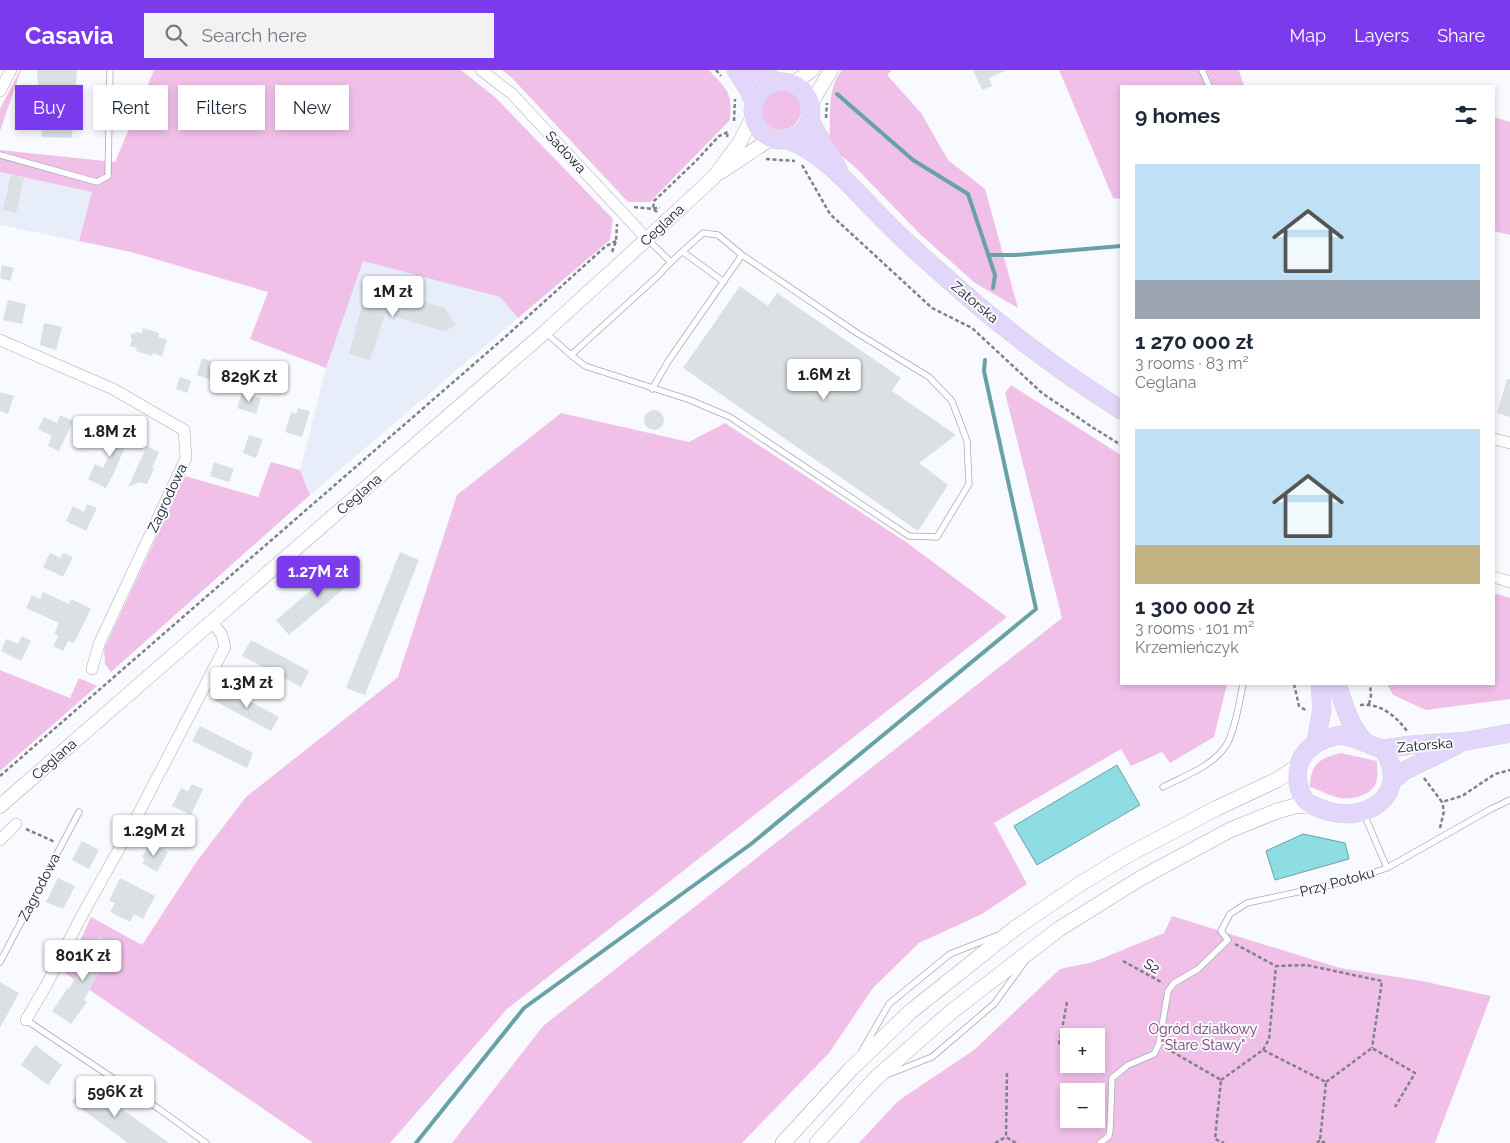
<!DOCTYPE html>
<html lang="en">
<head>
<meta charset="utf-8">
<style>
	:root { --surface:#fff; --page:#f2f2f3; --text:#1f2937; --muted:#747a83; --accent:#7c3aed }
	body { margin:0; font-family:Raleway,sans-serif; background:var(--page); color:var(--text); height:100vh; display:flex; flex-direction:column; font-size:19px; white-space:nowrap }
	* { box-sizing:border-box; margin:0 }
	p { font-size:16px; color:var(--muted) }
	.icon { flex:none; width:28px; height:28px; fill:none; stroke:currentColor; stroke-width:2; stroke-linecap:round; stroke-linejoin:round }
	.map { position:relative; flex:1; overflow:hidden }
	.side { position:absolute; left:1120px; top:15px; width:375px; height:600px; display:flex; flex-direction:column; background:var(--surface); border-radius:0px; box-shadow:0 2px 8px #0003 }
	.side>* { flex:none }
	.guide { position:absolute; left:15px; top:15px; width:475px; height:45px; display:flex; gap:10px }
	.tools { position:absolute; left:1060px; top:958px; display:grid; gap:10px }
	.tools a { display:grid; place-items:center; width:45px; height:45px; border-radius:0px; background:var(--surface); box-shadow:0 2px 8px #0003; font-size:25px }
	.price { position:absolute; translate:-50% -42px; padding:0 11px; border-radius:5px; background:#fff; color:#222; font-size:16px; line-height:32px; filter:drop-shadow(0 1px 2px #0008) }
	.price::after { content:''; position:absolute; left:50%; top:30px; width:15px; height:11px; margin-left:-8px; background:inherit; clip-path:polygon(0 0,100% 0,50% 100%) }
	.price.on { background:var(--accent); color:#fff }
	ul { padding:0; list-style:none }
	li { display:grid; align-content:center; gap:10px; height:265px; padding:0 15px }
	li span { display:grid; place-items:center; height:155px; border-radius:0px; color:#555 }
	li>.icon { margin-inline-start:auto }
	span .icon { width:90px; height:90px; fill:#fffc; stroke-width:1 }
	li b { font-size:21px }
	h2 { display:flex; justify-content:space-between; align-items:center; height:60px; padding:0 15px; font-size:21px }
	.tag { padding:0 18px; border-radius:0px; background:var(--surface); box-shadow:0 2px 8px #0003; font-size:18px; line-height:45px }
	.tag.on { background:var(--accent); color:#fff }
	header { display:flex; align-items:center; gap:30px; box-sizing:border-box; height:70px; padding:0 25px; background:var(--accent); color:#fff }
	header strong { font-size:24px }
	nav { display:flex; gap:28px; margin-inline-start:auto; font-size:18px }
	.search { width:350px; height:45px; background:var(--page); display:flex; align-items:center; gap:12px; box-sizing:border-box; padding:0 18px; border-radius:0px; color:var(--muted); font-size:19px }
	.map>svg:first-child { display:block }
	.built { fill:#e8edfa }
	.green { fill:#f1c0e9; fill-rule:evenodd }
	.water { fill:#8ddde3; stroke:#69a2a6 }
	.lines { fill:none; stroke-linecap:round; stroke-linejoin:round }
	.stream { stroke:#69a2a6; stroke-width:4 }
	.building { fill:#dae0e4 }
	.service-casing { stroke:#a8aab0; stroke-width:7 }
	.minor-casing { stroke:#a8aab0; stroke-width:12 }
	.tertiary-casing { stroke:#a8aab0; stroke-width:15 }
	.secondary-casing { stroke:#a8aab0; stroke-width:16 }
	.primary-casing { stroke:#d5d5d6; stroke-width:19 }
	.path { stroke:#808285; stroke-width:2.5; stroke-dasharray:4 2.5; stroke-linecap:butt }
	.service { stroke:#fff; stroke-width:5.5 }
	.minor { stroke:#fff; stroke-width:11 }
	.tertiary { stroke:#fff; stroke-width:14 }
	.secondary { stroke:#fff; stroke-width:15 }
	.primary { stroke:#e2d6fa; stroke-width:18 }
	.labels { text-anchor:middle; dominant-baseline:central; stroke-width:4; stroke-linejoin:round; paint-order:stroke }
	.street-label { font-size:14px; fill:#161719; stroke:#f8faff }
	.park-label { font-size:14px; fill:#74386c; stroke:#f8faff }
</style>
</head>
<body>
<header>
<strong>Casavia</strong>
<div class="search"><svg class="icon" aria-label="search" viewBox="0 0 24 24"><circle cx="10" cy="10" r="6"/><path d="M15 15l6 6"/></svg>Search here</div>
<nav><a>Map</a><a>Layers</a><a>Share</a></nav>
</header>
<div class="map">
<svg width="1510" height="1073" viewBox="0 0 1510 1073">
	<rect width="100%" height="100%" fill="#f8faff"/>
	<!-- built -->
	<path class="built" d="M 0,102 L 92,122 L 79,171 L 0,155 Z
		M 363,190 L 500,227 L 518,248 L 310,425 L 300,400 L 326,298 Z"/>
	<!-- green -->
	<path class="green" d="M 20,0 L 21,0 L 0,61 L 0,39 Z
		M 154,0 L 461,0 L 496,28 L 613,149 L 610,170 L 518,248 L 500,227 L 363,191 L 326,298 L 250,269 L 268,222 L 131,182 L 79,171 L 92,122 L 0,102 L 0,80 L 115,92 Z
		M 502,0 L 709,0 C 728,21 732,21 730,50 L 650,132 L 628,132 L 512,8 Z
		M 842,0 L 892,0 L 887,5 L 921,43 L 948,90 L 985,119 L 1018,238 L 975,213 L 920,164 L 857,99 L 829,75 C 832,50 825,21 842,0 Z
		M 1059,0 L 1205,0 L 1211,11 L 1206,0 L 1239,0 L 1244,16 L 1121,16 L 1121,129 L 1113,128 Z
		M761 40a20 20 0 1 1 40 0a20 20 0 1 1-40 0Z
		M 1494,47 L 1510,52 L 1510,165 L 1494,161 Z
		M 1011,315 L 1121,385 L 1121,614 L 1227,614 L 1214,667 L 1170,693 L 1162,682 L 1131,696 L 1121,679 L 994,753 L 1027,814 L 982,844 L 919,873 L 873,918 L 829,983 L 742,1073 L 452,1073 L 543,956 L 1062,548 L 1005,323 Z
		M 561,343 L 689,372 L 725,353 L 906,472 L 1007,547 L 507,939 L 390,1073 L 313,1073 L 65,903 L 91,847 L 142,875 L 197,791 L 246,727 L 398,607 L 457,425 Z
		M 271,392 L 300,400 L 310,425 L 111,602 L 105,594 L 104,579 L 185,406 L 258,427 Z
		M 1494,523 L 1510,528 L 1510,629 L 1426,640 L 1393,625 L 1387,614 L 1494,614 Z
		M 0,600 L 70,628 L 79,608 L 97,616 L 0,701 Z
		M 1341,683 L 1377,691 C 1377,699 1379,708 1375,715 C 1369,726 1351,730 1340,728 C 1329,726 1320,720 1310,717 C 1310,694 1320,688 1341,683 Z
		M 1172,846 L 1340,898 L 1422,911 L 1491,926 L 1435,1073 L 859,1073 L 898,1031 L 974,980 L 1060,899 L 1093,892 L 1164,863 ZM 1069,966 L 1096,966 L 1096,994 L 1069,994 ZM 1069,1021 L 1096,1021 L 1096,1049 L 1069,1049 Z"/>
	<!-- water -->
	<path class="water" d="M 1117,695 L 1140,735 L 1037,795 L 1014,756 Z
		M 1303,764 L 1345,773 L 1349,789 L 1275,810 L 1266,781 Z"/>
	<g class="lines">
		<!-- stream -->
		<path class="stream" d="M 837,24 L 913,90 L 968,124 L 995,205 L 993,218
			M 988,185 L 1015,185 L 1121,176
			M 416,1073 L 524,938 L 751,774 L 1036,539 L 984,301 L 985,290"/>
	</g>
	<!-- building -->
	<path class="building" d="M 37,0 L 77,0 L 72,68 L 42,67 Z
		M 973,0 L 1007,0 L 989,8 L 992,16 L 982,20 Z
		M 11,105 L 24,108 L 16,143 L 3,140 Z
		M 2,195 L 14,198 L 10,211 L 0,208 Z
		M 367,216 L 445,238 L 456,256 L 444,261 L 385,244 L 370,290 L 349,284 Z
		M 740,216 L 768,236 L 777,223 L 901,308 L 892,321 L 956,365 L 919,393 L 948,415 L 918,461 L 683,298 Z
		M 8,230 L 26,234 L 22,254 L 3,250 Z
		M 44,253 L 62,257 L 56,280 L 40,275 Z
		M 143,258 L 159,263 L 158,267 L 167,270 L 162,286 L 153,283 L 152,286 L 136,281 L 137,278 L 130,276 L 132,270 L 130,265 L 137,262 L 142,263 Z
		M 202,288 L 228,297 L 222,314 L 197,305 Z
		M 180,307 L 191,311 L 187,323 L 176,319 Z
		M 1507,309 L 1510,309 L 1510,347 L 1497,343 Z
		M 0,322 L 14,326 L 8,344 L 0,341 Z
		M 242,323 L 261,328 L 256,344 L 237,338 Z
		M 298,338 L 310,341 L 302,367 L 285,362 L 291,342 L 296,344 Z
		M644 350a10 10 0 1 1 20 0a10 10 0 1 1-20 0Z
		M 60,345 L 73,351 L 59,381 L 48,376 L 52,366 L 38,359 L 44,347 L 57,353 Z
		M 111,357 L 130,364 L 115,401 L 106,418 L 88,409 L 95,394 L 103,398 L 113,378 L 104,374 Z
		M 249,365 L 263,369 L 256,388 L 243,383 Z
		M 147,376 L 159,382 L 152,398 L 154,399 L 147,414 L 140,412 L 128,417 Z
		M 214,392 L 234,399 L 229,412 L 210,406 Z
		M 87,434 L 97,438 L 86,461 L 66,451 L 73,436 L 84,442 Z
		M 400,482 L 419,490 L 365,625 L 346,618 Z
		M 50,483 L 61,488 L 63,483 L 73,487 L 63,507 L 43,497 Z
		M 346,490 L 359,506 L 289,565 L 276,550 Z
		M 43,522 L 69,534 L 71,529 L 91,539 L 74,573 L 68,571 L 63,581 L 53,576 L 58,566 L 54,564 L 59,553 L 26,538 L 32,525 L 40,529 Z
		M 22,566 L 31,571 L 21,591 L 1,581 L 6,569 L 18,574 Z
		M 251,570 L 309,601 L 301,617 L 242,586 Z
		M 222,616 L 279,647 L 271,661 L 215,631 Z
		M 200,656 L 253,683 L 247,698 L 192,671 Z
		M 192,714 L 203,719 L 191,745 L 172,736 L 181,718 L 188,721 Z
		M 82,771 L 99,780 L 89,799 L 72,790 Z
		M 151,772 L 168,782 L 157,802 L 142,793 L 145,789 L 142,787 Z
		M 58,808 L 75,816 L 63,839 L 46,832 Z
		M 120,808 L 155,826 L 143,849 L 134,844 L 130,852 L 110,842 L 115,833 L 109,831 Z
		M 99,866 L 114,875 L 84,930 L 87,932 L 71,954 L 52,941 L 68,918 L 69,919 Z
		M 0,912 L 19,923 L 0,958 Z
		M 35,975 L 62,995 L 48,1015 L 21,995 Z
		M 86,1013 L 108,1029 L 169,1073 L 128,1073 L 105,1056 L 72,1032 Z"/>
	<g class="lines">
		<!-- service casing -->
		<g class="service-casing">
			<path id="service" d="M 1202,0 L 1209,16
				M 0,85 L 97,112 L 108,106 L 110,0
				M 703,163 L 718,165 L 742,185 L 857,263 L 929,307 L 952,331 L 967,371 L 969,414 L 937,467 L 909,466 L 730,347 L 690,330 L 585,296 L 571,285 L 659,205 C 672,189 688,177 703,163 Z
				M 647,169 L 670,191
				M 683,182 L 724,212
				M 545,262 L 571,285
				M 652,319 L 669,290 L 742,185
				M 1163,717 C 1184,706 1211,697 1225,677 C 1234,666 1240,629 1243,614
				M 1364,744 L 1387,798
				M 0,892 L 79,742
				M 26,950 L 159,1039 L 206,1073
				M 863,979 L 889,934 L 950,884 L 996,866
				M 889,1004 L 932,987 L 994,934 L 1024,893
				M 1100,1073 L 1109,1066 L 1110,1059 L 1112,1008 L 1128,995 L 1154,984 L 1159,974 L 1168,921 L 1174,913 L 1198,899 L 1228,870 L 1221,861 L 1230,844 L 1247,833 L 1344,812 L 1387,798 L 1491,739 L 1510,730"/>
		</g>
		<!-- minor casing -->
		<g class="minor-casing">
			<path id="minor" d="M 481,0 L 512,24 L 647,169
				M 0,21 L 11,0
				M 0,270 L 113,319 L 184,360 L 186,388 L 99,574 L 92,599
				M 1494,369 L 1510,373
				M 1494,507 L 1510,512
				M 0,770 L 16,754
				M 26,950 L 47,914 L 81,847 L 133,754 L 225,577 L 222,565 L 212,552"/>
		</g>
		<!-- tertiary casing -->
		<g class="tertiary-casing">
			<path id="tertiary" d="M 792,14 L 812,0
				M 810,35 L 831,0
				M 721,102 L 772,68
				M 0,736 L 545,262 L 647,169 L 714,107 L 740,72 L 753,46"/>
		</g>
		<!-- secondary casing -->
		<g class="secondary-casing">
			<path id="secondary" d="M 783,1073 L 851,999 L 910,942 L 1014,859 L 1077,816 L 1126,786 L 1217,738 L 1277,710 L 1299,695
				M 817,1073 L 875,1009 L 951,942 L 1059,859 L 1141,808 L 1230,760 L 1277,741 L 1295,736 L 1310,735"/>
		</g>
		<!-- primary casing -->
		<g class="primary-casing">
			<path id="primary" d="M 736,0 L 748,19 L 754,32
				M 755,0 L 778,12
				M753 41a29 29 0 1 1 58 0a29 29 0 1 1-58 0Z
				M 810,48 L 814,58 L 838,99
				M 788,70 C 828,84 863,131 894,160 C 909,175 926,190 942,204 C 997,254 1058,300 1121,340
				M 1337,614 C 1344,634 1348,653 1363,670
				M 1340,665 C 1358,667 1367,675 1383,679 C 1413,725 1364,756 1322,739 C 1308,734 1303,732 1299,717 C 1297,710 1297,701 1299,694 C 1306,675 1322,669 1340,665 Z
				M 1316,672 L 1322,639 L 1320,614
				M 1383,679 L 1411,675 L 1467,671 L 1510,663
				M 1393,710 L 1404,701 L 1457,675"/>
		</g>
		<!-- path -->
		<path class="path" d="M 716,0 L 721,6
			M 826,48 L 827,33
			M 734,51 L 735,29
			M 766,89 L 795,91
			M 802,95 L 830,144 L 932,238 L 972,258 L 1042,323 L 1092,357 L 1121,375
			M 634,137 L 653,139 L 660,137
			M 657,142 L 653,139 L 654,131 L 696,91 L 719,66 L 728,62 L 727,67
			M 612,182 L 616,171 L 617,154
			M 1294,614 L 1299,636 L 1307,641
			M 1369,634 L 1371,626 L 1370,614
			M 1360,635 C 1380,633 1395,645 1407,661
			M 0,706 L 504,268 L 606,176 L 616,171
			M 1424,708 L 1442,732 L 1462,726 L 1495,704 L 1510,700
			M 1440,758 L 1444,741 L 1442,732
			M 26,759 L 55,772
			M 1235,874 L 1276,896 L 1306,895 L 1382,911 L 1372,978
			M 1123,891 L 1163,913
			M 1067,932 L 1059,975 L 1069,981
			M 1166,978 L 1221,1010 L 1215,1069 L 1224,1073
			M 1263,980 L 1269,969 L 1276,896
			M 1089,994 L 1104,1003
			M 1007,1003 L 1006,1067 L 1016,1073
			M 1221,1010 L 1263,980 L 1326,1012 L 1320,1070
			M 1326,1012 L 1372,978 L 1415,1003 L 1395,1037
			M 995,1073 L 1006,1067
			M 1317,1073 L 1320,1070 L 1325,1073"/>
		<!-- service -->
		<use href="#service" class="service"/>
		<!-- minor -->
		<use href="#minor" class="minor"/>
		<!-- tertiary -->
		<use href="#tertiary" class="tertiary"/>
		<!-- secondary -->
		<use href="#secondary" class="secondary"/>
		<!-- primary -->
		<use href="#primary" class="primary"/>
	</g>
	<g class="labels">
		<!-- street labels -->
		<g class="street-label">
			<text transform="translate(566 82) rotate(47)">Sadowa</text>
			<text transform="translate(662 155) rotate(-43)">Ceglana</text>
			<text transform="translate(975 232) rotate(40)">Zatorska</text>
			<text transform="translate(359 424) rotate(-41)">Ceglana</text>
			<text transform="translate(167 428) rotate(-65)">Zagrodowa</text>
			<text transform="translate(1425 675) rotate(-5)">Zatorska</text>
			<text transform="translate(54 689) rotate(-41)">Ceglana</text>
			<text transform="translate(1337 812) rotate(-15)">Przy Potoku</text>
			<text transform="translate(39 817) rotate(-63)">Zagrodowa</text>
			<text transform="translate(1152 896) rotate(29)">S2</text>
		</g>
		<!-- park labels -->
		<g class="park-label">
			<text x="1203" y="959">Ogród działkowy<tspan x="1203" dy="16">"Stare Stawy"</tspan></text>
		</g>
	</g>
</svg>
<div class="tools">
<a>+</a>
<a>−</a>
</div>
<b class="price" style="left:393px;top:248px">1M zł</b>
<b class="price" style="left:824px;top:331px">1.6M zł</b>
<b class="price" style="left:249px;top:333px">829K zł</b>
<b class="price" style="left:110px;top:388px">1.8M zł</b>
<b class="price on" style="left:318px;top:528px">1.27M zł</b>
<b class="price" style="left:247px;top:639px">1.3M zł</b>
<b class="price" style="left:154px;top:787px">1.29M zł</b>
<b class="price" style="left:83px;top:912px">801K zł</b>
<b class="price" style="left:115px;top:1048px">596K zł</b>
<div class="guide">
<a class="tag on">Buy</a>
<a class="tag">Rent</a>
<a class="tag">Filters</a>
<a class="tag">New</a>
</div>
<section class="side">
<h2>9 homes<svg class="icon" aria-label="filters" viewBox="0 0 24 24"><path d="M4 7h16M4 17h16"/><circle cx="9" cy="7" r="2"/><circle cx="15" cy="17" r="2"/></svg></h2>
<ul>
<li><span style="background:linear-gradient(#bfe0f5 75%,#9aa5b1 0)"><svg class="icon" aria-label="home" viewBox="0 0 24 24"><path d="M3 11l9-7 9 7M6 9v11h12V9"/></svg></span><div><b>1 270 000 zł</b><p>3 rooms · 83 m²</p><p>Ceglana</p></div></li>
<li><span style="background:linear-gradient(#bfe0f5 75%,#c2b280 0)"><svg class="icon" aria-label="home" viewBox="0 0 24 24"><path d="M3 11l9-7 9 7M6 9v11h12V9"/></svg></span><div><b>1 300 000 zł</b><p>3 rooms · 101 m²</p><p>Krzemieńczyk</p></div></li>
</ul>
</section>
</div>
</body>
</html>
